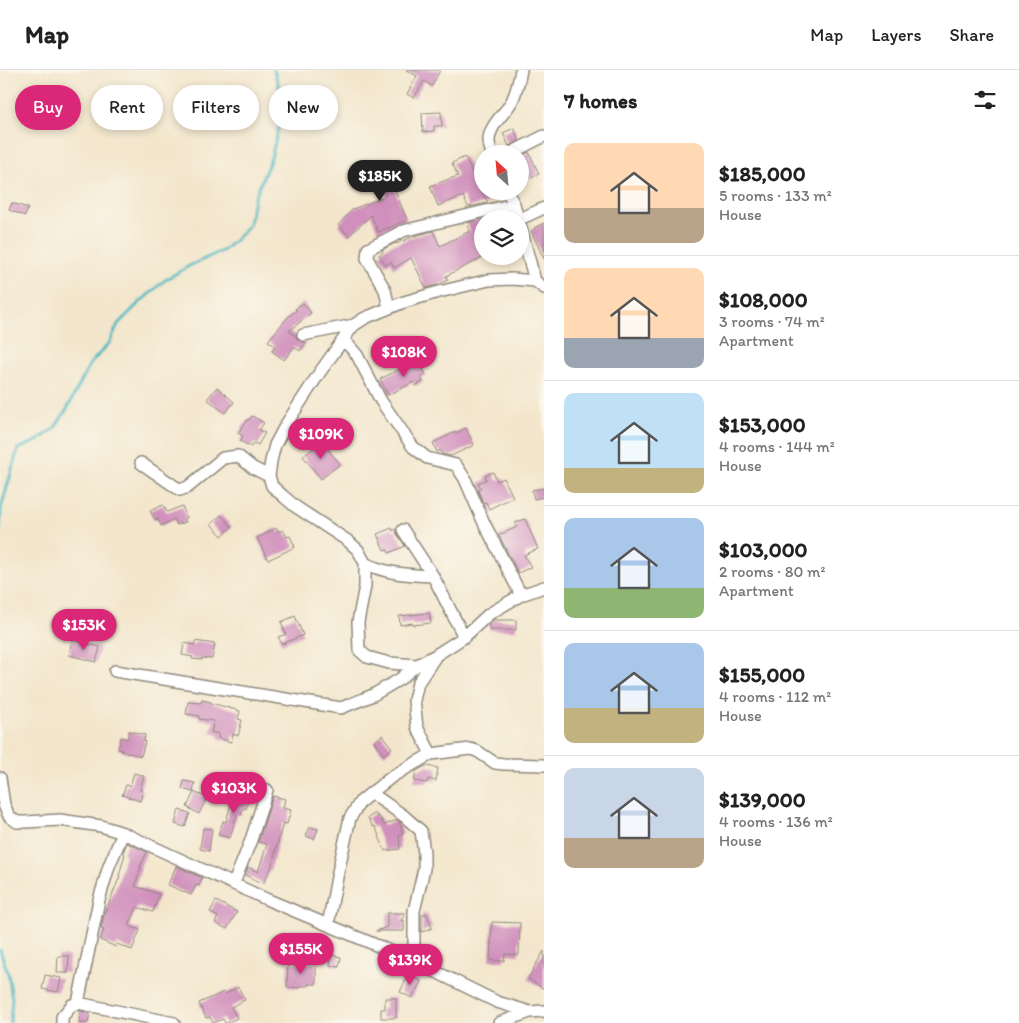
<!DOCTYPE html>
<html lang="en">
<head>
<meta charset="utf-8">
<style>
	:root { --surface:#fff; --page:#f2f2f2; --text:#222; --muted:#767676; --line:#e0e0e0; --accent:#db2777 }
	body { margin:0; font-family:Itim,sans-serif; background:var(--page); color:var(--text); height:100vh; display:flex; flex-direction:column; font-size:19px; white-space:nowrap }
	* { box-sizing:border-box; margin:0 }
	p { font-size:16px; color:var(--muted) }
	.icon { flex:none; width:28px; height:28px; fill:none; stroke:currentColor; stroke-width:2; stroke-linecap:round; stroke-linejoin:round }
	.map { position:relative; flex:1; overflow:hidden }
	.panel { display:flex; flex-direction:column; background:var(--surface); width:475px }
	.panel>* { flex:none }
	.guide { position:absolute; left:15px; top:15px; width:454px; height:45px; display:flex; gap:10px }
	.needle { width:32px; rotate:334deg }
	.buttons { position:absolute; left:474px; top:75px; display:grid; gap:10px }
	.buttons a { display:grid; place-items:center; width:55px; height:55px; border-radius:50%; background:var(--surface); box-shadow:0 2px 8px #0003; font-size:25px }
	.price { position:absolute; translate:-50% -42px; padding:0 11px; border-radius:18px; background:var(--accent); color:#fff; font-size:16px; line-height:32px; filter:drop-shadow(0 1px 2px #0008) }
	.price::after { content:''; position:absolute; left:50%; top:30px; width:15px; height:11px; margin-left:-8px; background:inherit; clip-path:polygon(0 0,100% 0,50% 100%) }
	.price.current { background:#222; color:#fff }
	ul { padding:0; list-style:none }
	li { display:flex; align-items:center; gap:15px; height:125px; padding:0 20px }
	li+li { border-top:1px solid var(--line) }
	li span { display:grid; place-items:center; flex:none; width:140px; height:100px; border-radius:10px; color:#555 }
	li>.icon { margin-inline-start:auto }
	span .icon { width:60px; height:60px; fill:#fffc; stroke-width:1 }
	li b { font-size:21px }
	h2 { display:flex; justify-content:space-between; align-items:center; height:60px; padding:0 20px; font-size:21px }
	.pill { padding:0 18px; border-radius:22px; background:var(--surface); box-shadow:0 2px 8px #0003; font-size:18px; line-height:45px }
	.pill.current { background:var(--accent); color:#fff }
	header { display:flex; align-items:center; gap:30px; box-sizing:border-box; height:70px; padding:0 25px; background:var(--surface); border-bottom:1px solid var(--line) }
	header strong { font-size:24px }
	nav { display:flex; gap:28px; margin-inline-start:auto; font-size:18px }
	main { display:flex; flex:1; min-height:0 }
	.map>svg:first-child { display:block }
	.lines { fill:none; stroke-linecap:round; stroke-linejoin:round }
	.stream { stroke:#4bb9c4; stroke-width:3 }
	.building { fill:#d08fbc }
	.minor-casing { stroke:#8f887c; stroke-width:14 }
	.minor { stroke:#fff; stroke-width:11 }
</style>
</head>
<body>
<header>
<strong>Map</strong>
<nav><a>Map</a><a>Layers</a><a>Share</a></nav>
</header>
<main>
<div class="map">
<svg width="544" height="953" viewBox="0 0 544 953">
	<rect width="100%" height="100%" fill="#fbf7ec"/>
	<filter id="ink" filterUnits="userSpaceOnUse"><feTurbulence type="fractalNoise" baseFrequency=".02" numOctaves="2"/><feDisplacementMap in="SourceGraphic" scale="10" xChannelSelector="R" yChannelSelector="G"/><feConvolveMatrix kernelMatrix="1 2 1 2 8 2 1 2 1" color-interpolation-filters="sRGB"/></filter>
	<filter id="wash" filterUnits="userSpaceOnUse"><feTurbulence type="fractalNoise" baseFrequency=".0096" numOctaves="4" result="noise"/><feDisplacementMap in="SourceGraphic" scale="20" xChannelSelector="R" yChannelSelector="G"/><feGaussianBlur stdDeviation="1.12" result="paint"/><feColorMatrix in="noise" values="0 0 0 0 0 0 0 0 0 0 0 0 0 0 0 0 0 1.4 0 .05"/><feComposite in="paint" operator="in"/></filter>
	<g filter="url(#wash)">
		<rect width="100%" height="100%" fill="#f3e6cc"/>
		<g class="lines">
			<!-- stream -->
			<path class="stream" d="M 0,459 L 1,438 L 18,379 L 37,371 L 54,359 L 67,339 L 90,294 L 110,272 L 118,254 L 138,234 L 165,210 L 189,196 L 224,180 L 234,171 L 249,155 L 254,129 L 271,88 L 280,52 L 280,20 L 274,0
				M 0,880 L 8,903 L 12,929 L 10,953"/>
		</g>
		<g id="blocks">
			<!-- building -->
			<path class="building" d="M 406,0 L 440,0 L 432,16 L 424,11 L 414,28 L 407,24 L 417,6 Z
				M 47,26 L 53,32 L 44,42 L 38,36 Z
				M 441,42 L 442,56 L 434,56 L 434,61 L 423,62 L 422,43 Z
				M 514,58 L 519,71 L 509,76 L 503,63 Z
				M 529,82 L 539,104 L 524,110 L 520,101 L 520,87 Z
				M 465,87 L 478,116 L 482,123 L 483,123 L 488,133 L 468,137 L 463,126 L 438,136 L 430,116 L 458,106 L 452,93 Z
				M 398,90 L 398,92 L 402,91 L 407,108 L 392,113 L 407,150 L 378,162 L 371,145 L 349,166 L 338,155 L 353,139 L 386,126 L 380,108 L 375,109 L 372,98 Z
				M 12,133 L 28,138 L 25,146 L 9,140 Z
				M 482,149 L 482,188 L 446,206 L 448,210 L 440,214 L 426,218 L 411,188 L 394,198 L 391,192 L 386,195 L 379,185 L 383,182 L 382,180 L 395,173 L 396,174 L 412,167 L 433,161 L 440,176 L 470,161 L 467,153 Z
				M 544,153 L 544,189 L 531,161 L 535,159 L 534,158 Z
				M 303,233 L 311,243 L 289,261 L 296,266 L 298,270 L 306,273 L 300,281 L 294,277 L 284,290 L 272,281 L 275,276 L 268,271 L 289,246 L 297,240 L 295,239 Z
				M 419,290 L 426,305 L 421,307 L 423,312 L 415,316 L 414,312 L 388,325 L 380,309 Z
				M 217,317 L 234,332 L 225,343 L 207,329 Z
				M 252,346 L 264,353 L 259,360 L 265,363 L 258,375 L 254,373 L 251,377 L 240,371 L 243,366 L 238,363 L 248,349 L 249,350 Z
				M 466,358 L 474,375 L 451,386 L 442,384 L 440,380 L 437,382 L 433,373 L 455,362 L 456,363 Z
				M 322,372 L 340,394 L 321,409 L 303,386 Z
				M 493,402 L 497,411 L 504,408 L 513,427 L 489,439 L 486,432 L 483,433 L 478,420 L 481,419 L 478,413 L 486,410 L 485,406 Z
				M 544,418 L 544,427 L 534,429 L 532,420 Z
				M 163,435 L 167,442 L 182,436 L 187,448 L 184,449 L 186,452 L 177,455 L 174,449 L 161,456 L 158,449 L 155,450 L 150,441 Z
				M 221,445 L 232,457 L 222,466 L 211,454 Z
				M 525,449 L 538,479 L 524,485 L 531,497 L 518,503 L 499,465 L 517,457 L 515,453 Z
				M 276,458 L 279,462 L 283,460 L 287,467 L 290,466 L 295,477 L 268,490 L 257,468 Z
				M 392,458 L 393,461 L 396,459 L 397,464 L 405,476 L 389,483 L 387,479 L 384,480 L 377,464 Z
				M 429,543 L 431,553 L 413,555 L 412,553 L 400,555 L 399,546 Z
				M 295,546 L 303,565 L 282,574 L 278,567 L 286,564 L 281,552 Z
				M 494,550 L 516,550 L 516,560 L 489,560 L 489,554 Z
				M 72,570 L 100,577 L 96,592 L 69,585 Z
				M 195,571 L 215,574 L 212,589 L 202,588 L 202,590 L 192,589 L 193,587 L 182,585 L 184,573 L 195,575 Z
				M 202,630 L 211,632 L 211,633 L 240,641 L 238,649 L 242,650 L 238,666 L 233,664 L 231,672 L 218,668 L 219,664 L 211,662 L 214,651 L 199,649 L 199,646 L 186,644 L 188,632 L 201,633 Z
				M 129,661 L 145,665 L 144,671 L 145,672 L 141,686 L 121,681 L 122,680 L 118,679 L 121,667 L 127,669 Z
				M 382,665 L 392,678 L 384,685 L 374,672 Z
				M 426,696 L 438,698 L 436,711 L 428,709 L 427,713 L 414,711 L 416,701 Z
				M 134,703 L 144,706 L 140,720 L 143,721 L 140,731 L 122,725 L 126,715 L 130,716 Z
				M 184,711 L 195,713 L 193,722 L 182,719 Z
				M 194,722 L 207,728 L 199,744 L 187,737 Z
				M 234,722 L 249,726 L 246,739 L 243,738 L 241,745 L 237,744 L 230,768 L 218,765 L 223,751 L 226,752 Z
				M 273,726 L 285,729 L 283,738 L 291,740 L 287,754 L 283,753 L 271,798 L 263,814 L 245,805 L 248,797 L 258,802 L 267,774 L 258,772 Z
				M 179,740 L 190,743 L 185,757 L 175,754 Z
				M 375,743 L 377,747 L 379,746 L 384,755 L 397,750 L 399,751 L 403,764 L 399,766 L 400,779 L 385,781 L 375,756 L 373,757 L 368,748 Z
				M 310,757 L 318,759 L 314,769 L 306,766 Z
				M 203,758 L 212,759 L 209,781 L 200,779 Z
				M 127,773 L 147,782 L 140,797 L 141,797 L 135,816 L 159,824 L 153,842 L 137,837 L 129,856 L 140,860 L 132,880 L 117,874 L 116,877 L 100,870 L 104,860 L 101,859 L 104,845 L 120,806 L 119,806 L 125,784 L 123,783 Z
				M 176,796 L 202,808 L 199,816 L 196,815 L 191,825 L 168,815 Z
				M 216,831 L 237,842 L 227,859 L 215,853 L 218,847 L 210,842 Z
				M 387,843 L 405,843 L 401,851 L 404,850 L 404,861 L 376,861 L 387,857 Z
				M 422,844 L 427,844 L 432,858 L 422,862 Z
				M 492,852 L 520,853 L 519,885 L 505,884 L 504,891 L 490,890 Z
				M 544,881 L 544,919 L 528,909 L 536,894 Z
				M 331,885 L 341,887 L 339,897 L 330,895 Z
				M 58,886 L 69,886 L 68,903 L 57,903 Z
				M 288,893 L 316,893 L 316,914 L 308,914 L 308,916 L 300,916 L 300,918 L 287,917 Z
				M 45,905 L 61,908 L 58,922 L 42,919 Z
				M 408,905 L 421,911 L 412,928 L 400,922 Z
				M 238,917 L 245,930 L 231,937 L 237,948 L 227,953 L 225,953 L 223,949 L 213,953 L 210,947 L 206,948 L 199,933 L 224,922 L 225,924 Z
				M 385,928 L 396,928 L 396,948 L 381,948 L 381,939 L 385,939 Z
				M 80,941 L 90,943 L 88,953 L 79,953 Z"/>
		</g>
	</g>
	<g filter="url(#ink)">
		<use href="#blocks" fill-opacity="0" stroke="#8f887c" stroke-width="1"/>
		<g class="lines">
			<!-- minor casing -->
			<g class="minor-casing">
				<path id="minor" d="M 492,84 C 491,80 489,76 489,72 C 488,56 505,44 512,31 C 517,21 519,11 521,0
					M 509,84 L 544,66
					M 507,121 L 514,134 L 518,149
					M 520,149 L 544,138
					M 520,155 L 535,211 L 544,218
					M 535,211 L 512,209 L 489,210 L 439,222 L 404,232 L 365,248 L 354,255 L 350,260 L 320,302 L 285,356 L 275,375 L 271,391 L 269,406 L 272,416 L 283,426 L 296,437 L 348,471 L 358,480 L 365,493 L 365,516 L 358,552 L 359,580 L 367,587 L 389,593 L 417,595 L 436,585 L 464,567 L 489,544 L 521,525 L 544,517
					M 389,238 L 385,220 L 367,188 L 368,179 L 403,161 L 514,134
					M 303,265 L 354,255
					M 344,270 L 357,285 L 381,331 L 413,377 L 427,388 L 456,395 L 465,409 L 484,453 L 521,525
					M 141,393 L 180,420 L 188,417 L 223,388 L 238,386 L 253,398 L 269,406
					M 403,460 L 433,506
					M 365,493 C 386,504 409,505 433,506 L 464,567
					M 435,587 L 418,613 L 414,630 L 417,657 L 431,684 L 470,679 L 477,681 L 495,693 L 504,694 L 544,695
					M 115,601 L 341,638 L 373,625 L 400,609 L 417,595
					M 0,708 L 4,735 L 9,746 L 17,752 L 26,752 L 60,750 L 101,756 L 123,763 L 266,829 L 414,891 L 497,932 L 530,942 L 544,941
					M 371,723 L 404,746 L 421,761 L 424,783 L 424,799 L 414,841 L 414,891
					M 234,813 L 251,770 L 267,720
					M 328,855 L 338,802 L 350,748 L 360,732 L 371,723 L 393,706 L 431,684
					M 78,933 L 99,830 L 109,796 L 123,763
					M 62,953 L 62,947 L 72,935 L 78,933 L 174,953
					M 499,953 L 530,942"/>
			</g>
			<!-- minor -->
			<use href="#minor" class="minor"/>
		</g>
	</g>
</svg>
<div class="buttons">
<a><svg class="needle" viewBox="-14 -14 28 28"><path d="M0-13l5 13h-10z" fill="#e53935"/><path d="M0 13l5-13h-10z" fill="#767676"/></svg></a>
<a><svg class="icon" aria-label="layers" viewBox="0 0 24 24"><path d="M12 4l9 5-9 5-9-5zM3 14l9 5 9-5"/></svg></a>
</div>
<b class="price current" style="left:380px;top:132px">$185K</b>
<b class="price" style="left:404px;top:308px">$108K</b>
<b class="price" style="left:321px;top:390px">$109K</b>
<b class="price" style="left:84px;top:581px">$153K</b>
<b class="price" style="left:234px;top:744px">$103K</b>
<b class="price" style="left:301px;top:905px">$155K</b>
<b class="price" style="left:410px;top:916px">$139K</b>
<div class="guide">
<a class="pill current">Buy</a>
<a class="pill">Rent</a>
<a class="pill">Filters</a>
<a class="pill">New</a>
</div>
</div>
<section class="panel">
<h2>7 homes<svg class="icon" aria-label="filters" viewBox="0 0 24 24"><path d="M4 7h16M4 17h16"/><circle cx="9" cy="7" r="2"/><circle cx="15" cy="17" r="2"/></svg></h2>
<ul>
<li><span style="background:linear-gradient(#ffd9b3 65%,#b9a48a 0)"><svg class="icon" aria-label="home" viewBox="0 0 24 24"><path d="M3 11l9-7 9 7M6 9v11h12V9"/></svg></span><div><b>$185,000</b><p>5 rooms · 133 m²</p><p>House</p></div></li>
<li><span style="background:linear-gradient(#ffd9b3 70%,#9aa5b1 0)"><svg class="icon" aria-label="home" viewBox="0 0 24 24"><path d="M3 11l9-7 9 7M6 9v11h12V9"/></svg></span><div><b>$108,000</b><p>3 rooms · 74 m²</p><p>Apartment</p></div></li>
<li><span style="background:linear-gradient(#bfe0f5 75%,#c2b280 0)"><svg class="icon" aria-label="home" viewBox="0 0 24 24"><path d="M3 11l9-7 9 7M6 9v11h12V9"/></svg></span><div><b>$153,000</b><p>4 rooms · 144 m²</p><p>House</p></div></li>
<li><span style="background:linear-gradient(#a9c7e8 70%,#8fb573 0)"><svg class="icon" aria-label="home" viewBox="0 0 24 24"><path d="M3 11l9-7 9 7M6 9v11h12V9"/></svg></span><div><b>$103,000</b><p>2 rooms · 80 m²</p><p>Apartment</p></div></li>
<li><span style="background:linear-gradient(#a9c7e8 65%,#c2b280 0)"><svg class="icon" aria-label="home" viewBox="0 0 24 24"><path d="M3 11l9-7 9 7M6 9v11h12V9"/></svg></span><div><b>$155,000</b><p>4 rooms · 112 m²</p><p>House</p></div></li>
<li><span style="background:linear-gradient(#c9d6e8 70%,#b9a48a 0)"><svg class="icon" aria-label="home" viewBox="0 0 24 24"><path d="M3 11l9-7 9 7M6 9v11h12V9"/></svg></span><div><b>$139,000</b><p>4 rooms · 136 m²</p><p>House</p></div></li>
</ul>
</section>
</main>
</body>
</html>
